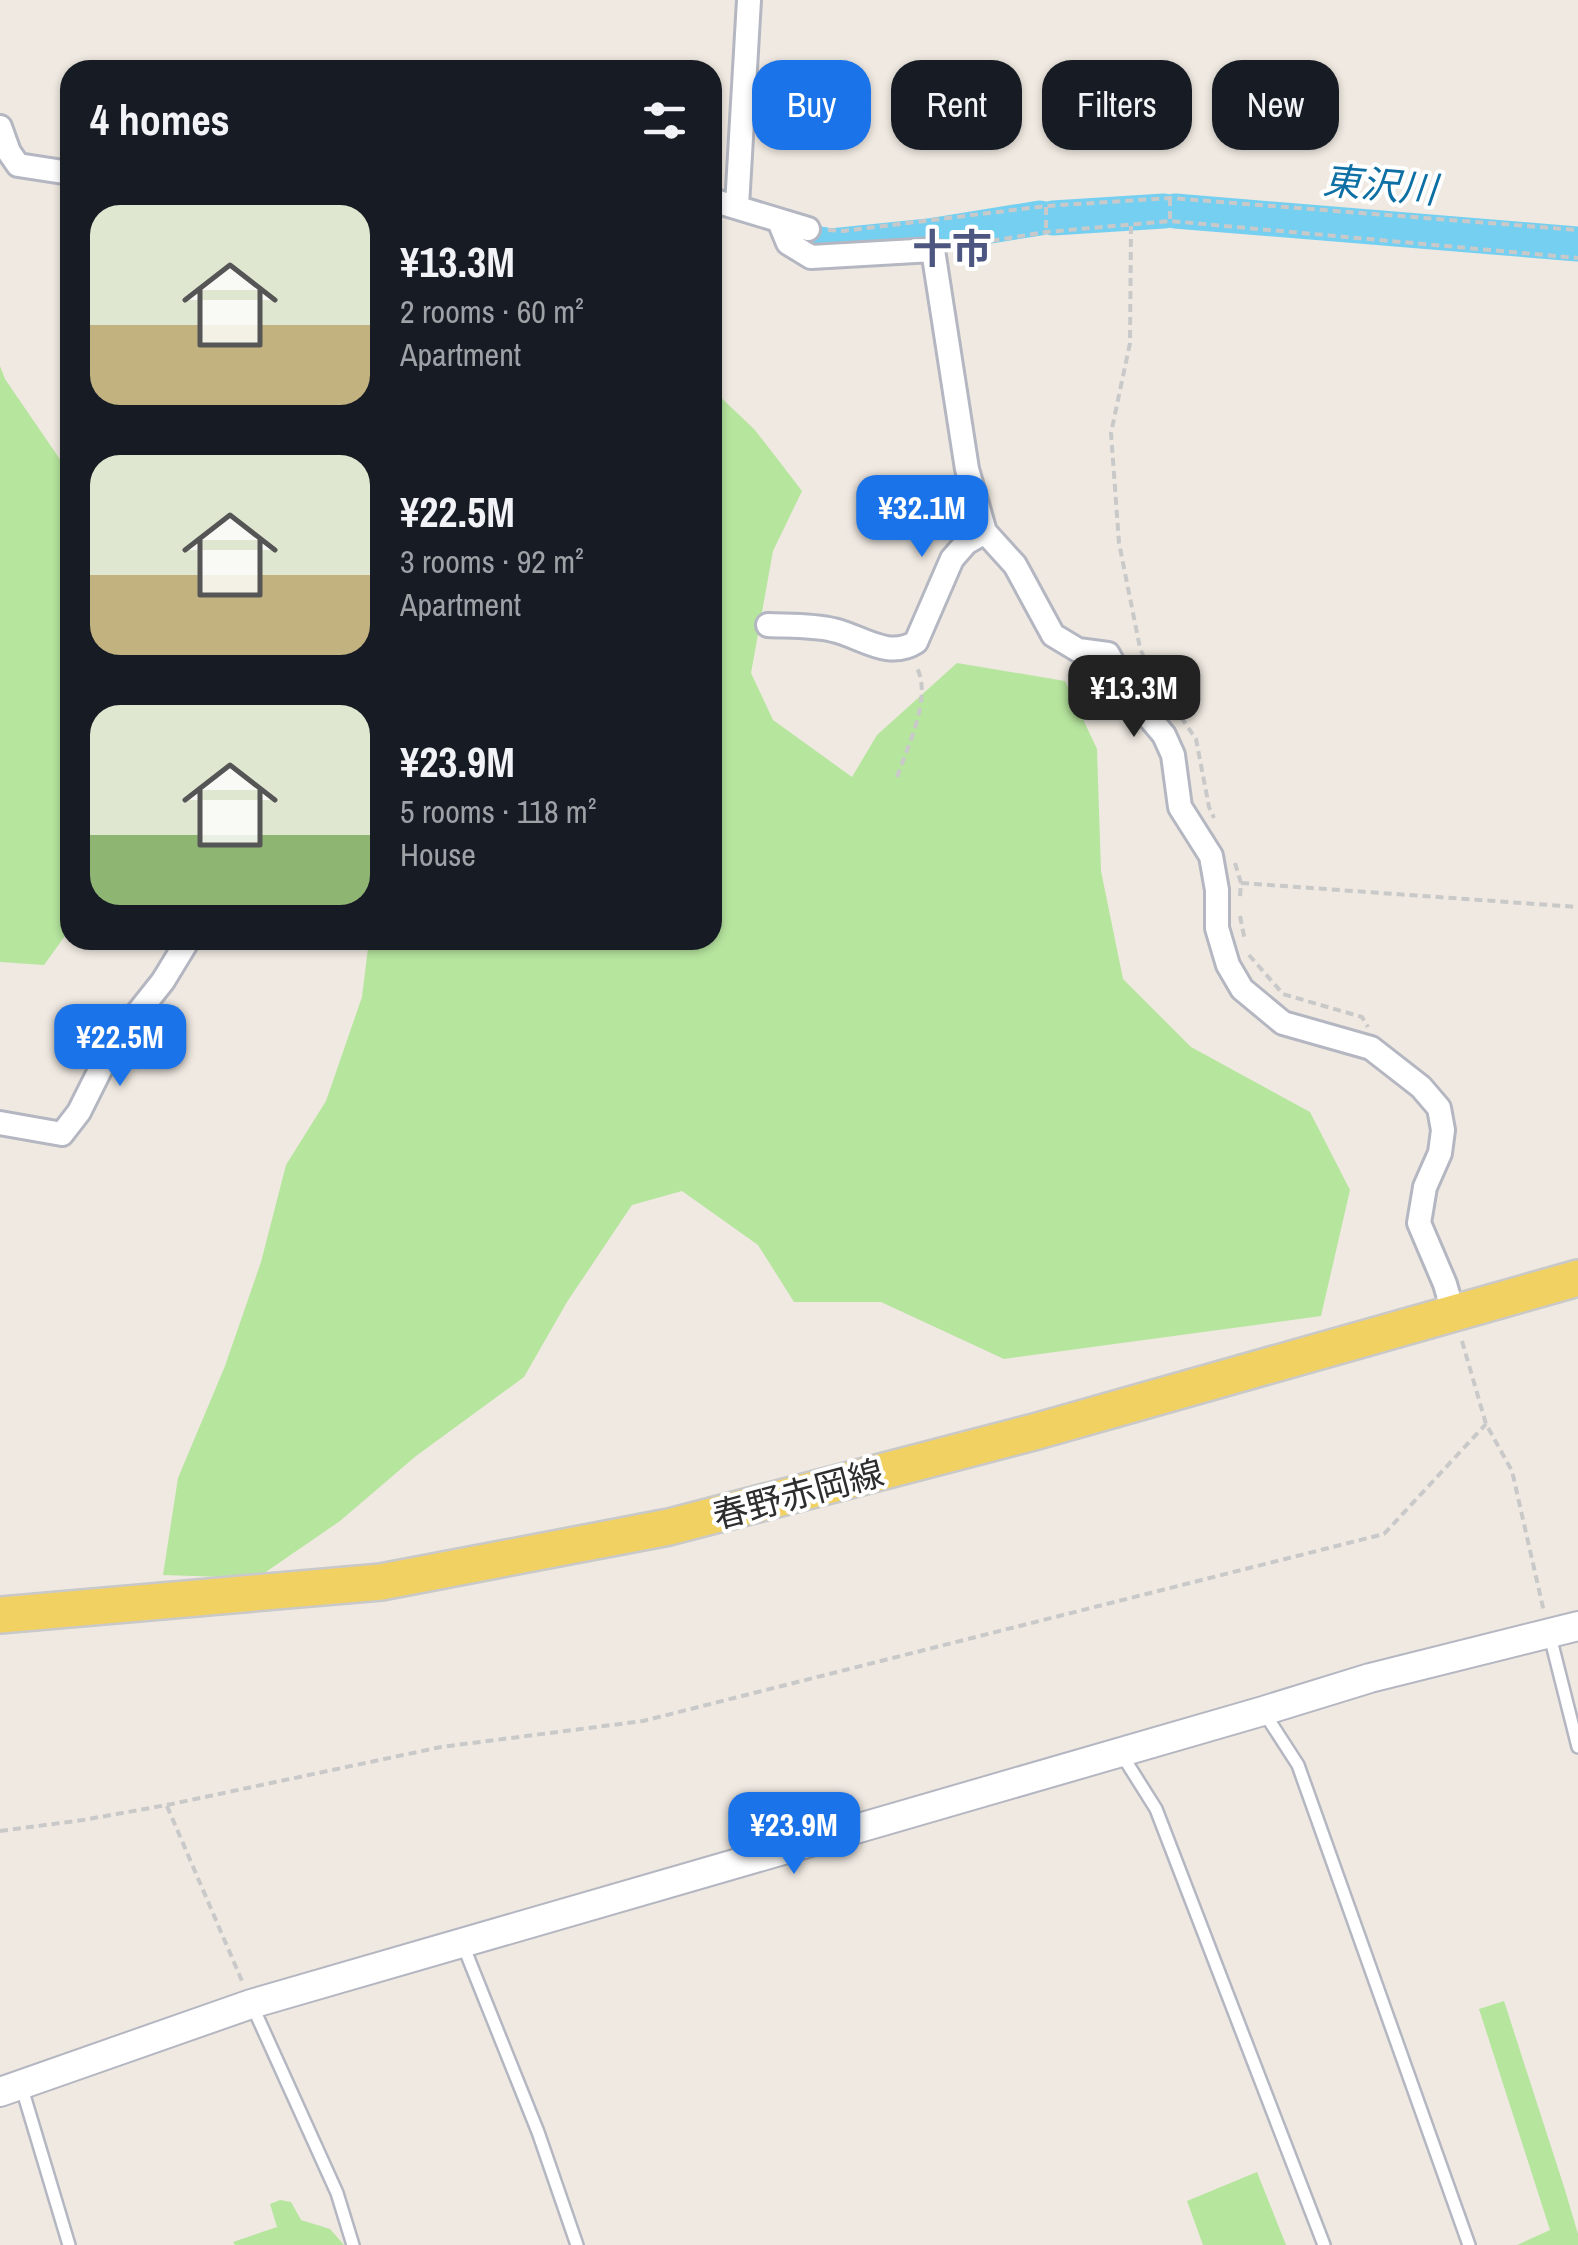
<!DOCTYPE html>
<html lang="en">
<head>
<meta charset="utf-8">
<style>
	:root { --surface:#171b24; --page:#242831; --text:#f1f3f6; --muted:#9ea1a6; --accent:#1a73e8 }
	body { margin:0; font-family:"Archivo Narrow","Noto Sans JP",sans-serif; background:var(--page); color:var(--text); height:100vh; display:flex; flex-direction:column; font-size:38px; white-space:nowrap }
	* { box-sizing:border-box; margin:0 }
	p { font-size:32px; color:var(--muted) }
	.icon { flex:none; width:55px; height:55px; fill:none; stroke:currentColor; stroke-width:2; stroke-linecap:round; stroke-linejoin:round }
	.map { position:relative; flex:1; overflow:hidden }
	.drawer { position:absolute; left:60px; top:60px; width:662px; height:890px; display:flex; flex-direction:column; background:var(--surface); border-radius:30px; box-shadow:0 2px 8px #0004 }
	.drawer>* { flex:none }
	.top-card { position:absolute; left:752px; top:60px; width:675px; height:90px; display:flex; gap:20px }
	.price { position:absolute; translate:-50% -85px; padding:0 22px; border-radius:20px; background:var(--accent); color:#fff; font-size:32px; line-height:65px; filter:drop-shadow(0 2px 5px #0008) }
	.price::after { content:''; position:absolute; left:50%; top:60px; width:30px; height:22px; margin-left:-15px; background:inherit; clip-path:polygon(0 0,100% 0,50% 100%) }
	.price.current { background:#222; color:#fff }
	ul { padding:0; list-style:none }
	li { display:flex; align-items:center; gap:30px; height:250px; padding:0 30px }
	li span { display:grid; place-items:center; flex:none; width:280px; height:200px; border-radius:30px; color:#555 }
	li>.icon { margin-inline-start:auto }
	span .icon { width:120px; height:120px; fill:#fffc; stroke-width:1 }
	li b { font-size:42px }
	h2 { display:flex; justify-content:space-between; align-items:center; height:120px; padding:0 30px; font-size:42px }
	.pill { padding:0 35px; border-radius:30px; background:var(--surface); box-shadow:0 2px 8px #0004; font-size:35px; line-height:90px }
	.pill.current { background:var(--accent); color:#fff }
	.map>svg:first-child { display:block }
	.green { fill:#b6e59e }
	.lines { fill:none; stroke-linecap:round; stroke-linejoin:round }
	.river { stroke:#75cff0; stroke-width:35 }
	.service-casing { stroke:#b4b7c1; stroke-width:16 }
	.minor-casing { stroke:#b4b7c1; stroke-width:28 }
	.tertiary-casing { stroke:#b4b7c1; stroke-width:32 }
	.primary-casing { stroke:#c9c9c9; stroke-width:40 }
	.path { stroke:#c9c9c9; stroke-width:4; stroke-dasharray:8 5; stroke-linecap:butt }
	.service { stroke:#fff; stroke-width:11 }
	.minor { stroke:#fff; stroke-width:22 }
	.tertiary { stroke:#fff; stroke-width:28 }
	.primary { stroke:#f2d163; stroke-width:35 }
	.labels { text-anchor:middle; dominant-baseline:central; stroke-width:8; stroke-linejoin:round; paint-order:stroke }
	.street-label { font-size:35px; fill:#2e2e2e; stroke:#fff }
	.water-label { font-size:38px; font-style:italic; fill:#0d6fa3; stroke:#fff }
	.quarter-label { font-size:40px; font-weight:bold; fill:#4d5680; stroke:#fff }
</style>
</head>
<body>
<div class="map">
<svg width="1578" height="2245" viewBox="0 0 1578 2245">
	<rect width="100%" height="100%" fill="#efe9e1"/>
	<!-- green -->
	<path class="green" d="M 0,366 L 5,379 L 70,474 L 70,929 L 44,965 L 0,962 Z
		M 713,390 L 755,430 L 802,491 L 773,551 L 751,673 L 773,720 L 852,777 L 877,735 L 957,663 L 1065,681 L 1097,749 L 1101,871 L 1123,979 L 1191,1047 L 1310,1112 L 1350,1190 L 1321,1316 L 1004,1359 L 881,1302 L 794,1302 L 758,1245 L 682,1191 L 632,1205 L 567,1302 L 524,1377 L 416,1456 L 340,1521 L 257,1578 L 163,1575 L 178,1478 L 225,1366 L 261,1262 L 286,1165 L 326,1101 L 362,997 L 369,940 L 712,940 Z
		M 1504,2001 L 1565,2190 L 1578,2234 L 1578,2245 L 1517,2245 L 1550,2230 L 1479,2009 Z
		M 1257,2172 L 1286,2245 L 1203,2245 L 1187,2201 Z
		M 280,2200 L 291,2202 L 301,2220 L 330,2229 L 344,2245 L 235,2245 L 233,2242 L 277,2227 L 270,2204 Z"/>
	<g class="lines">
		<!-- river -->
		<path class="river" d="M 1175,211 L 1578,244
			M 1053,218 L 1164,211
			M 798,240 L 831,246 L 929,236 L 1040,218"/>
		<!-- service casing -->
		<g class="service-casing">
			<path id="service" d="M 1550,1636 L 1578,1747
				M 1265,1714 L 1298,1765 L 1469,2245
				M 1122,1755 L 1156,1809 L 1324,2245
				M 463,1945 L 538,2132 L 577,2245
				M 252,2005 L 337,2193 L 353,2245
				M 21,2085 L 69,2245"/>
		</g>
		<!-- minor casing -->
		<g class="minor-casing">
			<path id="minor" d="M 0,127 L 9,152 L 18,165 L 70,173
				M 712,200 L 808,229
				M 737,206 L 749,0
				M 779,221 L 788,243 L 811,257 L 933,250 L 967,469 L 985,532 L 1015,565 L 1053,635 L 1078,650 L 1108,654 L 1131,696 L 1164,735 L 1173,755 L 1180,807 L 1211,856 L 1217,890 L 1217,928 L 1228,965 L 1242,989 L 1283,1023 L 1371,1048 L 1421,1087 L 1439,1108 L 1443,1130 L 1440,1153 L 1425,1187 L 1419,1223 L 1445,1284 L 1453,1312
				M 768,625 C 789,626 813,625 833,630 C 861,636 888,660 916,642 L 952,559 L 966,543 L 985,532
				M 0,1123 L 62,1134 L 79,1112 L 113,1044 L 163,981 L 188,940"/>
		</g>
		<!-- tertiary casing -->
		<g class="tertiary-casing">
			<path id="tertiary" d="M 0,2092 L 251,2004 L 1263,1711 L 1370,1678 L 1578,1626"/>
		</g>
		<!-- primary casing -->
		<g class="primary-casing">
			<path id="primary" d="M 0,1615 L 381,1582 L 669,1527 L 1034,1432 L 1578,1278"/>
		</g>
		<!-- path -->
		<path class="path" d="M 1170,198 L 1170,221
			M 1046,207 L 1046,232
			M 1131,226 L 1130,343 L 1111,433 L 1119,543 L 1140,648 L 1150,672 L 1196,739 L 1209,807 L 1214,818
			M 828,230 L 843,231 L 1046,206 L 1170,198 L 1578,230
			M 953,247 L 1046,232 L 1170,221 L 1578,258
			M 897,777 C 908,745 933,696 916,666
			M 1235,863 L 1241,883 L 1240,897
			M 1241,883 L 1578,907
			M 1240,916 L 1245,941
			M 1249,955 L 1283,994 L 1362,1017 L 1368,1027
			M 1462,1341 L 1486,1424 L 1512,1471 L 1544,1612
			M 167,1806 L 242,1981
			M 0,1831 L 83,1820 L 167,1805 L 441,1747 L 643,1721 L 1384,1534 L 1486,1424"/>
		<!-- service -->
		<use href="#service" class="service"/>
		<!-- minor -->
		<use href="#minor" class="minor"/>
		<!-- tertiary -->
		<use href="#tertiary" class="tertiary"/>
		<!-- primary -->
		<use href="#primary" class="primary"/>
	</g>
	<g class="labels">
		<!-- street labels -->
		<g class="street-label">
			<text transform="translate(798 1494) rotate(-15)">春野赤岡線</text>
		</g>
		<!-- water labels -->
		<g class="water-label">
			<text transform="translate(1380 185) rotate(5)">東沢川</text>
		</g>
		<!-- quarter labels -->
		<g class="quarter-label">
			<text x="952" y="248">十市</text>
		</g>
	</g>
</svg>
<b class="price" style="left:922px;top:560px">¥32.1M</b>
<b class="price current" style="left:1134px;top:740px">¥13.3M</b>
<b class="price" style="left:120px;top:1089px">¥22.5M</b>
<b class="price" style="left:794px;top:1877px">¥23.9M</b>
<div class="top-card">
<a class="pill current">Buy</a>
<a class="pill">Rent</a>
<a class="pill">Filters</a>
<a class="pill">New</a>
</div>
<section class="drawer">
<h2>4 homes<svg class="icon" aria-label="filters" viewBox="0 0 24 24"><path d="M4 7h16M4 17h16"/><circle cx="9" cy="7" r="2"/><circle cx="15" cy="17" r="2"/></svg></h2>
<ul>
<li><span style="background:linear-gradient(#dfe7d0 60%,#c2b280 0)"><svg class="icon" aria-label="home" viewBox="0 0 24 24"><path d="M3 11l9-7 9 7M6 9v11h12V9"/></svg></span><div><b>¥13.3M</b><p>2 rooms · 60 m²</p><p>Apartment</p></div></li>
<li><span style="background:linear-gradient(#dfe7d0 60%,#c2b280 0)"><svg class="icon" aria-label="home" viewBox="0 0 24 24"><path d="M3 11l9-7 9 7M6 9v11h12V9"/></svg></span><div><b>¥22.5M</b><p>3 rooms · 92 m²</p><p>Apartment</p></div></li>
<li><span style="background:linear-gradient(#dfe7d0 65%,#8fb573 0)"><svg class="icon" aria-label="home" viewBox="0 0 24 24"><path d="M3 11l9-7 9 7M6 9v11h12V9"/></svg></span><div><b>¥23.9M</b><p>5 rooms · 118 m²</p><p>House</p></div></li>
</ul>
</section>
</div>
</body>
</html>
